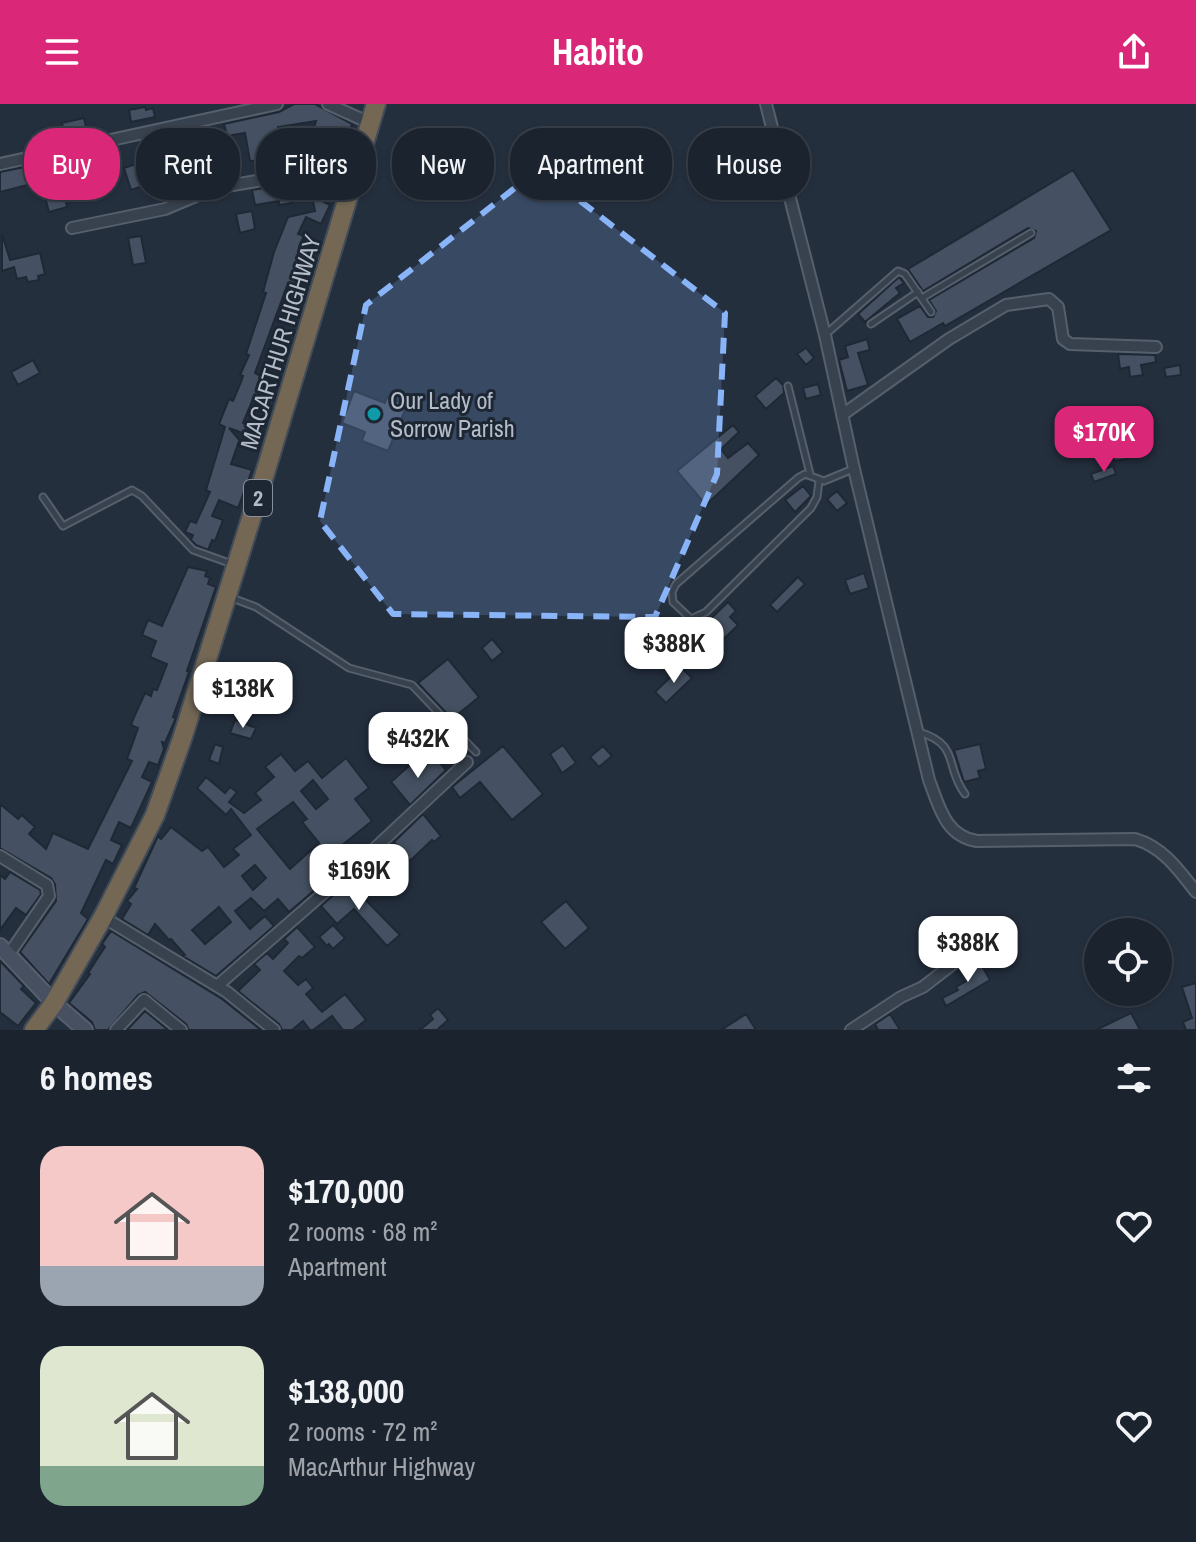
<!DOCTYPE html>
<html lang="en">
<head>
<meta charset="utf-8">
<style>
	:root { --surface:#1b232e; --page:#242b36; --text:#f1f3f6; --muted:#a0a4aa; --line:#39404a; --accent:#db2777 }
	body { margin:0; font-family:"Archivo Narrow",sans-serif; background:var(--page); color:var(--text); height:100vh; display:flex; flex-direction:column; font-size:30px; white-space:nowrap }
	* { box-sizing:border-box; margin:0 }
	p { font-size:26px; color:var(--muted) }
	.icon { flex:none; width:44px; height:44px; fill:none; stroke:currentColor; stroke-width:2; stroke-linecap:round; stroke-linejoin:round }
	.map { position:relative; height:926px; overflow:hidden }
	.panel { display:flex; flex-direction:column; background:var(--surface); flex:1 }
	.panel>* { flex:none }
	.guide { position:absolute; left:24px; top:24px; width:1148px; height:72px; display:flex; gap:16px }
	.buttons { position:absolute; left:1084px; top:814px; display:grid; gap:16px }
	.buttons a { display:grid; place-items:center; width:88px; height:88px; border-radius:50%; background:var(--surface); box-shadow:0 2px 6px #0004,0 0 0 2px var(--line); font-size:40px }
	.price { position:absolute; translate:-50% -68px; padding:0 18px; border-radius:16px; background:#fff; color:#222; font-size:26px; line-height:52px; filter:drop-shadow(0 2px 4px #0008) }
	.price::after { content:''; position:absolute; left:50%; top:48px; width:24px; height:18px; margin-left:-12px; background:inherit; clip-path:polygon(0 0,100% 0,50% 100%) }
	.price.on { background:var(--accent); color:#fff }
	ul { padding:0; list-style:none }
	li { display:flex; align-items:center; gap:24px; height:200px; padding:0 40px }
	li span { display:grid; place-items:center; flex:none; width:224px; height:160px; border-radius:24px; color:#555 }
	li>.icon { margin-inline-start:auto }
	span .icon { width:96px; height:96px; fill:#fffc; stroke-width:1 }
	li b { font-size:34px }
	h2 { display:flex; justify-content:space-between; align-items:center; height:96px; padding:0 40px; font-size:34px }
	.tag { padding:0 28px; border-radius:32px; background:var(--surface); box-shadow:0 2px 6px #0004,0 0 0 2px var(--line); font-size:28px; line-height:72px }
	.tag.on { background:var(--accent); color:#fff }
	header { display:flex; justify-content:space-between; align-items:center; height:104px; padding:0 40px; background:var(--accent); color:#fff; font-size:36px; font-weight:700 }
	.map>svg:first-child { display:block }
	.building { fill:#455162; stroke:#1f2835; stroke-width:2; fill-rule:evenodd }
	.lines { fill:none; stroke-linecap:round; stroke-linejoin:round }
	.lane-casing { stroke:#565f6c; stroke-width:9 }
	.street-casing { stroke:#565f6c; stroke-width:14 }
	.secondary-casing { stroke:#565f6c; stroke-width:18 }
	.highway-casing { stroke:#434c59; stroke-width:22 }
	.lane { stroke:#38414e; stroke-width:5 }
	.street { stroke:#38414e; stroke-width:10 }
	.secondary { stroke:#465061; stroke-width:14 }
	.highway { stroke:#746855; stroke-width:18 }
	.marked { fill:#8ab4f8; fill-opacity:0.2; stroke:#8ab4f8; stroke-width:6; stroke-dasharray:16 10; stroke-linejoin:round }
	.culture-dot { fill:#0f9aa8; stroke:#1d2633; stroke-width:3 }
	.labels { text-anchor:middle; dominant-baseline:central; stroke-width:6; stroke-linejoin:round; paint-order:stroke }
	.shield { fill:#1d2633; stroke:#878f9c; stroke-width:2 }
	.shield-label { font-size:22px; font-weight:bold; fill:#b4bcc9 }
	.street-label { font-size:24px; fill:#b4bcc9; stroke:#1d2633 }
	.poi-label { font-size:24px; fill:#b4bcc9; stroke:#1d2633; text-anchor:start }
</style>
</head>
<body>
<header><svg class="icon" aria-label="menu" viewBox="0 0 24 24"><path d="M4 6h16M4 12h16M4 18h16"/></svg>Habito<svg class="icon" aria-label="share" viewBox="0 0 24 24"><path d="M12 15V3M7 8l5-5 5 5M5 13v7h14v-7"/></svg></header>
<div class="map">
<svg width="1196" height="926" viewBox="0 0 1196 926">
	<rect width="100%" height="100%" fill="#242f3e"/>
	<!-- building -->
	<path class="building" d="M 294,0 L 315,0 L 352,20 L 348,31 L 337,27 L 325,62 L 302,59 L 316,17 L 278,23 L 281,58 L 261,59 L 261,56 L 250,57 L 245,29 L 227,32 L 224,20 L 279,8 Z
		M 145,3 L 146,6 L 153,4 L 155,13 L 131,18 L 129,6 Z
		M 84,14 L 88,33 L 66,37 L 62,19 Z
		M 209,23 L 212,38 L 182,43 L 183,47 L 179,47 L 183,70 L 163,74 L 160,55 L 164,54 L 160,33 Z
		M 231,50 L 234,69 L 223,71 L 220,52 Z
		M 142,58 L 149,80 L 131,86 L 124,64 Z
		M 35,61 L 39,78 L 0,88 L 0,68 Z
		M 202,64 L 206,79 L 194,84 L 190,66 Z
		M 1073,66 L 1111,126 L 945,222 L 943,219 L 910,238 L 897,215 L 920,202 L 928,213 L 933,213 L 936,207 L 929,196 L 1034,134 L 1036,127 L 1028,124 L 923,187 L 908,165 Z
		M 61,76 L 67,103 L 49,108 L 42,81 Z
		M 288,80 L 292,99 L 279,101 L 279,97 L 255,101 L 252,86 Z
		M 312,92 L 330,101 L 321,120 L 306,113 L 298,130 L 304,132 L 299,143 L 302,145 L 300,149 L 311,154 L 309,162 L 300,184 L 288,179 L 255,269 L 276,279 L 271,290 L 265,287 L 263,293 L 255,290 L 243,319 L 264,327 L 261,336 L 229,324 L 242,339 L 239,337 L 231,360 L 252,366 L 238,404 L 219,396 L 212,412 L 223,416 L 215,437 L 212,436 L 208,446 L 196,441 L 191,436 L 193,431 L 185,428 L 190,417 L 196,419 L 210,388 L 206,386 L 225,323 L 219,320 L 229,295 L 233,297 L 241,278 L 243,272 L 240,271 L 249,251 L 246,250 L 266,189 L 263,188 L 274,148 L 288,113 L 315,107 Z
		M 252,107 L 255,125 L 240,129 L 236,110 Z
		M 2,130 L 10,156 L 40,149 L 45,170 L 38,172 L 39,176 L 28,178 L 26,173 L 17,175 L 14,163 L 2,167 Z
		M 141,132 L 146,159 L 133,161 L 128,134 Z
		M 899,173 L 904,179 L 896,184 L 900,189 L 865,218 L 858,210 Z
		M 867,235 L 870,246 L 858,249 L 868,281 L 847,287 L 839,256 L 848,253 L 845,242 Z
		M 806,244 L 814,254 L 806,261 L 797,250 Z
		M 1118,250 L 1155,251 L 1156,258 L 1141,261 L 1143,271 L 1130,273 L 1129,263 L 1120,265 Z
		M 33,256 L 40,269 L 18,281 L 11,268 Z
		M 1180,261 L 1181,271 L 1166,273 L 1164,264 Z
		M 776,274 L 783,281 L 784,289 L 766,305 L 755,292 Z
		M 818,280 L 821,291 L 806,295 L 803,284 Z
		M 354,287 L 385,299 L 387,293 L 407,301 L 388,347 L 362,337 L 365,328 L 342,319 Z
		M 733,321 L 739,328 L 721,345 L 728,354 L 748,339 L 759,351 L 706,401 L 677,367 Z
		M 1126,330 L 1128,355 L 1114,357 L 1112,347 L 1119,346 L 1117,331 Z
		M 1113,362 L 1116,370 L 1094,378 L 1091,370 Z
		M 803,382 L 811,392 L 795,408 L 785,396 Z
		M 837,387 L 847,399 L 837,407 L 827,395 Z
		M 188,463 L 207,467 L 205,472 L 210,474 L 208,480 L 216,483 L 187,567 L 189,568 L 173,613 L 176,614 L 165,639 L 162,638 L 164,645 L 158,661 L 149,658 L 142,673 L 152,678 L 131,724 L 119,718 L 111,736 L 122,741 L 113,760 L 106,756 L 81,809 L 88,815 L 49,880 L 20,848 L 56,797 L 55,780 L 51,774 L 0,744 L 0,700 L 18,715 L 22,711 L 35,723 L 29,730 L 46,745 L 53,729 L 88,745 L 132,657 L 127,655 L 138,624 L 131,621 L 135,611 L 145,589 L 151,592 L 153,585 L 157,586 L 167,560 L 150,553 L 156,537 L 142,531 L 148,516 L 162,522 Z
		M 864,469 L 869,484 L 850,490 L 845,476 Z
		M 798,473 L 805,480 L 777,508 L 770,501 Z
		M 728,498 L 736,507 L 730,513 L 738,521 L 703,555 L 691,544 L 699,536 L 694,531 Z
		M 492,535 L 503,548 L 492,557 L 482,544 Z
		M 448,555 L 479,593 L 452,615 L 418,579 Z
		M 681,563 L 692,574 L 666,599 L 655,588 Z
		M 235,616 L 256,624 L 251,635 L 230,629 Z
		M 215,640 L 223,643 L 219,660 L 209,656 Z
		M 980,640 L 986,665 L 978,667 L 980,674 L 964,678 L 954,646 Z
		M 563,641 L 576,659 L 562,669 L 550,650 Z
		M 503,642 L 543,690 L 512,716 L 480,678 L 460,694 L 452,683 Z
		M 603,642 L 612,652 L 599,663 L 590,653 Z
		M 281,650 L 295,667 L 308,657 L 322,674 L 346,654 L 369,684 L 355,695 L 372,717 L 320,759 L 331,772 L 289,808 L 278,795 L 264,807 L 251,794 L 235,807 L 250,825 L 265,812 L 274,822 L 216,872 L 183,852 L 185,851 L 171,835 L 169,836 L 155,820 L 148,831 L 122,815 L 131,800 L 127,797 L 137,785 L 134,784 L 158,732 L 161,735 L 171,723 L 202,747 L 208,743 L 224,763 L 239,751 L 233,745 L 251,731 L 231,705 L 226,711 L 197,684 L 206,673 L 225,689 L 230,683 L 237,688 L 229,698 L 244,709 L 261,696 L 255,689 L 274,673 L 265,663 ZM 313,676 L 328,695 L 316,705 L 301,687 ZM 293,698 L 307,715 L 302,718 L 319,739 L 290,765 L 257,725 ZM 255,761 L 266,774 L 253,786 L 242,772 ZM 219,803 L 231,818 L 205,840 L 192,826 Z
		M 435,653 L 446,666 L 410,701 L 391,678 L 411,660 L 418,668 Z
		M 423,710 L 441,732 L 434,738 L 432,736 L 410,757 L 394,738 Z
		M 10,768 L 40,786 L 41,790 L 26,811 L 16,804 L 0,826 L 0,771 L 5,775 Z
		M 348,778 L 400,831 L 387,842 L 354,805 L 337,820 L 321,802 Z
		M 566,797 L 589,824 L 565,845 L 541,818 Z
		M 333,821 L 345,834 L 333,845 L 329,840 L 327,842 L 319,833 Z
		M 297,823 L 315,843 L 302,854 L 299,852 L 284,867 L 298,881 L 306,875 L 313,884 L 306,890 L 322,908 L 345,890 L 366,916 L 353,926 L 343,926 L 332,912 L 313,926 L 310,926 L 303,917 L 292,926 L 282,926 L 279,920 L 238,887 L 260,866 L 254,860 L 267,849 L 273,855 L 288,839 L 284,835 Z
		M 111,827 L 222,895 L 261,926 L 189,926 L 186,920 L 145,888 L 138,891 L 108,926 L 95,926 L 92,918 L 69,899 L 90,870 L 88,869 L 105,843 L 102,840 Z
		M 0,857 L 24,882 L 21,885 L 36,899 L 18,922 L 0,908 Z
		M 981,860 L 990,876 L 946,902 L 942,894 L 958,886 L 956,883 L 968,876 L 964,870 Z
		M 1196,879 L 1196,926 L 1186,926 L 1183,918 L 1192,914 L 1182,883 Z
		M 438,904 L 448,916 L 437,926 L 420,926 L 433,915 L 430,911 Z
		M 145,907 L 168,926 L 127,926 Z
		M 1131,909 L 1140,926 L 1096,926 Z
		M 746,910 L 756,926 L 721,926 Z
		M 890,910 L 900,926 L 878,926 L 875,920 Z"/>
	<g class="lines">
		<!-- lane casing -->
		<g class="lane-casing">
			<path id="lane" d="M 922,194 L 1031,129
				M 871,220 L 918,188
				M 826,230 L 898,167 L 905,170 L 931,208
				M 788,282 L 810,370
				M 819,377 L 817,393 L 811,404 L 706,508 L 691,515 L 673,498 L 672,488 L 676,480 L 798,374 L 805,370 L 824,377 L 853,365
				M 43,393 L 63,422 L 132,386 L 142,392 L 193,446 L 232,460
				M 232,494 L 256,503 L 349,564 L 412,581 L 476,648
				M 919,628 C 961,641 944,662 965,690"/>
		</g>
		<!-- street casing -->
		<g class="street-casing">
			<path id="street" d="M 328,0 L 370,19
				M 766,0 L 825,231 L 854,365 L 929,676 C 939,702 945,732 977,737 L 1135,735 C 1163,743 1179,766 1196,788
				M 0,60 L 277,0
				M 72,124 L 165,105 L 215,84 L 305,69 L 355,71
				M 842,311 L 949,235 L 1006,201 L 1049,195 L 1058,203 L 1063,235 L 1070,240 L 1156,243
				M 0,752 L 47,781 L 49,792 L 9,850
				M 103,813 L 227,888 L 274,926
				M 217,882 L 373,746 L 467,658
				M 116,926 L 144,896 L 181,926
				M 851,926 L 901,893 L 923,883 L 963,852"/>
		</g>
		<!-- secondary casing -->
		<g class="secondary-casing">
			<path id="secondary" d="M 0,842 L 54,899 L 85,926"/>
		</g>
		<!-- highway casing -->
		<g class="highway-casing">
			<path id="highway" d="M 34,926 L 54,899 L 103,813 L 155,711 L 182,635 L 259,389 L 376,0"/>
		</g>
		<!-- lane -->
		<use href="#lane" class="lane"/>
		<!-- street -->
		<use href="#street" class="street"/>
		<!-- secondary -->
		<use href="#secondary" class="secondary"/>
		<!-- highway -->
		<use href="#highway" class="highway"/>
	</g>
	<!-- marked area -->
	<path class="marked" d="M 539,65 L 725,209 L 717,370 L 655,513 L 393,510 L 320,417 L 366,201 Z"/>
	<!-- markers -->
	<circle class="culture-dot" cx="374" cy="310" r="8"/>
	<g class="labels">
		<!-- shield labels -->
		<rect class="shield" x="244" y="376" width="28" height="36" rx="6"/>
		<g class="shield-label">
			<text x="258" y="394">2</text>
		</g>
		<!-- street labels -->
		<g class="street-label">
			<text transform="translate(280 238) rotate(-73)">MACARTHUR HIGHWAY</text>
		</g>
		<!-- poi labels -->
		<g class="poi-label">
			<text x="390" y="296">Our Lady of<tspan x="390" dy="28">Sorrow Parish</tspan></text>
		</g>
	</g>
</svg>
<div class="buttons">
<a><svg class="icon" aria-label="locate" viewBox="0 0 24 24"><circle cx="12" cy="12" r="6"/><path d="M12 2v4M12 18v4M2 12h4M18 12h4"/></svg></a>
</div>
<b class="price on" style="left:1104px;top:370px">$170K</b>
<b class="price" style="left:674px;top:581px">$388K</b>
<b class="price" style="left:243px;top:626px">$138K</b>
<b class="price" style="left:418px;top:676px">$432K</b>
<b class="price" style="left:359px;top:808px">$169K</b>
<b class="price" style="left:968px;top:880px">$388K</b>
<div class="guide">
<a class="tag on">Buy</a>
<a class="tag">Rent</a>
<a class="tag">Filters</a>
<a class="tag">New</a>
<a class="tag">Apartment</a>
<a class="tag">House</a>
</div>
</div>
<section class="panel">
<h2>6 homes<svg class="icon" aria-label="filters" viewBox="0 0 24 24"><path d="M4 7h16M4 17h16"/><circle cx="9" cy="7" r="2"/><circle cx="15" cy="17" r="2"/></svg></h2>
<ul>
<li><span style="background:linear-gradient(#f6c9c9 75%,#9aa5b1 0)"><svg class="icon" aria-label="home" viewBox="0 0 24 24"><path d="M3 11l9-7 9 7M6 9v11h12V9"/></svg></span><div><b>$170,000</b><p>2 rooms · 68 m²</p><p>Apartment</p></div><svg class="icon" aria-label="heart" viewBox="0 0 24 24"><path d="M12 20l-8-8c-3-5 5-10 8-4 3-6 11-1 8 4z"/></svg></li>
<li><span style="background:linear-gradient(#dfe7d0 75%,#7fa58c 0)"><svg class="icon" aria-label="home" viewBox="0 0 24 24"><path d="M3 11l9-7 9 7M6 9v11h12V9"/></svg></span><div><b>$138,000</b><p>2 rooms · 72 m²</p><p>MacArthur Highway</p></div><svg class="icon" aria-label="heart" viewBox="0 0 24 24"><path d="M12 20l-8-8c-3-5 5-10 8-4 3-6 11-1 8 4z"/></svg></li>
</ul>
</section>
</body>
</html>
